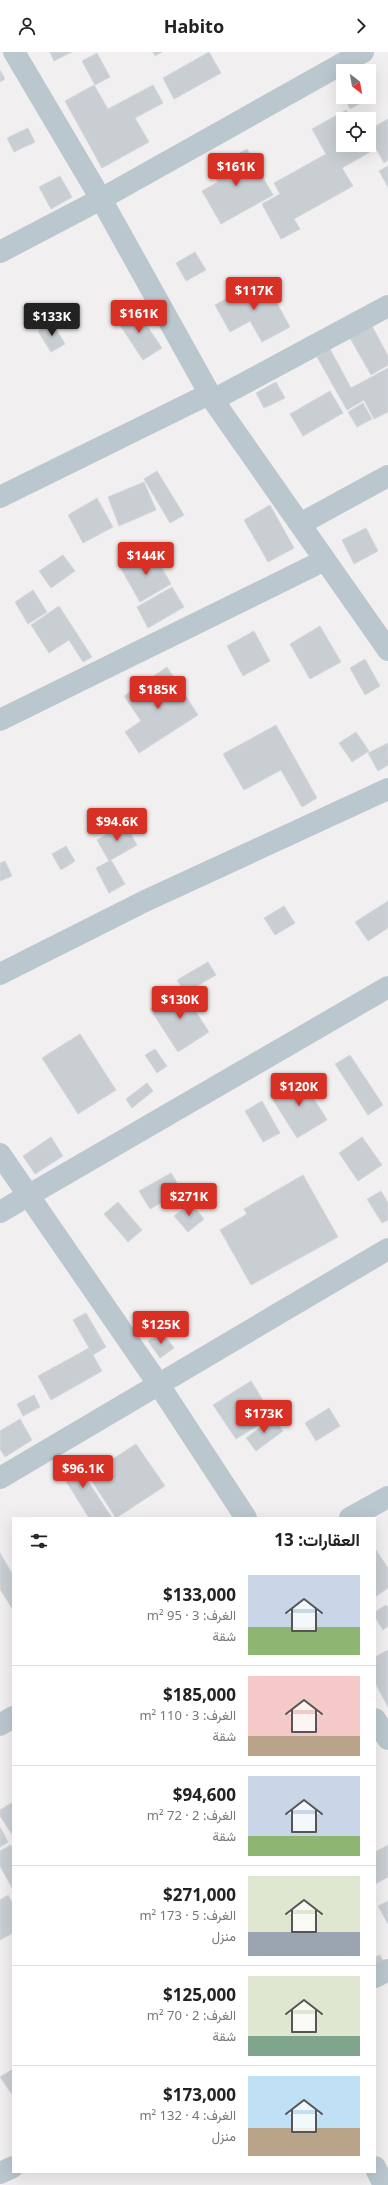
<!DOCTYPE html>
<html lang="ar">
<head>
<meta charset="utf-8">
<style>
	:root { --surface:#fff; --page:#f6f6f6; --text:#222; --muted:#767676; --line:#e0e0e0; --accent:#d93025 }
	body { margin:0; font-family:"Noto Sans",Vazirmatn,sans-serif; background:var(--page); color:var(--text); direction:rtl; height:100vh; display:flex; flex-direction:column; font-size:15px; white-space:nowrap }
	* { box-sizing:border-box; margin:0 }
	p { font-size:13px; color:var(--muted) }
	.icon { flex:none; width:22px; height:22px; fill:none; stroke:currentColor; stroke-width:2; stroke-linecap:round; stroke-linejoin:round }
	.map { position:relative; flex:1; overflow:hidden; direction:ltr }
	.panel { position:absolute; left:12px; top:1465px; width:364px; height:656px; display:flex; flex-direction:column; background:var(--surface); border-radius:0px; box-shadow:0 4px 16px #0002; direction:rtl }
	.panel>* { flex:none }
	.needle { width:26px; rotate:149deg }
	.tools { position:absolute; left:336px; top:12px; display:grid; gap:8px }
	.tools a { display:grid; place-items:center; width:40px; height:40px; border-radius:0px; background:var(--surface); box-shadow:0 4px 16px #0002; font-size:20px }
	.price { position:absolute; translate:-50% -34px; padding:0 9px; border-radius:4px; background:var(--accent); color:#fff; font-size:13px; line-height:26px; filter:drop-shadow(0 1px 2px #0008) }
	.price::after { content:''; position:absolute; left:50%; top:24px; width:12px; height:9px; margin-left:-6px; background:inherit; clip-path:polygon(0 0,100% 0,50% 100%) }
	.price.on { background:#222; color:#fff }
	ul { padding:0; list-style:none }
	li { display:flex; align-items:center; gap:12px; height:100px; padding:0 16px }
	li+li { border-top:1px solid var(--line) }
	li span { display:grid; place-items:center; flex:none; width:112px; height:80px; border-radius:0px; color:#555 }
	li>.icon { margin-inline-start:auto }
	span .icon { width:48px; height:48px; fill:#fffc; stroke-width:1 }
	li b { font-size:17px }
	h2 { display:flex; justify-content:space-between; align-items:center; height:48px; padding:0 16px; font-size:17px }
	header { display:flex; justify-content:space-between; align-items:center; height:52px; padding:0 16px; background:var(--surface); font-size:18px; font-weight:700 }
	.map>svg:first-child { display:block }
	.building { fill:#c9ced3; stroke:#d3d7dc }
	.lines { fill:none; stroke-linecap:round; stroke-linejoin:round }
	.minor { stroke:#bac7ce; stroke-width:22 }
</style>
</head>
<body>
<header><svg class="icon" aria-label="forward" viewBox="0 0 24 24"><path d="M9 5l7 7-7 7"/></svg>Habito<svg class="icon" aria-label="person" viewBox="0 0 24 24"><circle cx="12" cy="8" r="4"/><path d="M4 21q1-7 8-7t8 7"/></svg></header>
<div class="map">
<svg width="388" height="2133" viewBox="0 0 388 2133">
	<rect width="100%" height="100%" fill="#f2eff0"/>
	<!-- building -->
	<path class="building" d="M 50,0 L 72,0 L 54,9 Z
		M 153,0 L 162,0 L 155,4 Z
		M 209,0 L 221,21 L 174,47 L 163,26 Z
		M 97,1 L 110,25 L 95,33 L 82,9 Z
		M 0,18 L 5,27 L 0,30 Z
		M 343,31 L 343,43 L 338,34 Z
		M 94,33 L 108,57 L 153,33 L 163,51 L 135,66 L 149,90 L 102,116 L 65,49 Z
		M 344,45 L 362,45 L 364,49 L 350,57 Z
		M 346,58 L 352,67 L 343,67 L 343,93 L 366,93 L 370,100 L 342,116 L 353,134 L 294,167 L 300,177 L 281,187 L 262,152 L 280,142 L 274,131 L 326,102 L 312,77 Z
		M 388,67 L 388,108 L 384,111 L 369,84 L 369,78 Z
		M 28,76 L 35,90 L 14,100 L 7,86 Z
		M 247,97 L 273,143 L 221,172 L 202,139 L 218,130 L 211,117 Z
		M 388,114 L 388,135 L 379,119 Z
		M 60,124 L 72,145 L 51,157 L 39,135 Z
		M 195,200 L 206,218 L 186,229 L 176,211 Z
		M 263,226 L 290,275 L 262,290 L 250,269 L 230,280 L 215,253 Z
		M 134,255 L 162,296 L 143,308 L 116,267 Z
		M 52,270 L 65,292 L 51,300 L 38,279 Z
		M 372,274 L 388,304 L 388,313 L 371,323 L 350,286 Z
		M 330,297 L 351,336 L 388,316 L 388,360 L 374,367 L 364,348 L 347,358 L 317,305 Z
		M 276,330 L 285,346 L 264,356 L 256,341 Z
		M 330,339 L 343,361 L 303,384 L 290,362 Z
		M 363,351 L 372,367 L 357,375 L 348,360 Z
		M 157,419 L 184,463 L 170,471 L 144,427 Z
		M 144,430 L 156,458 L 119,474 L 108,445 Z
		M 97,446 L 113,475 L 83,491 L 68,463 Z
		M 270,453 L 294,496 L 268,510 L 244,468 Z
		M 366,476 L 378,499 L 354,512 L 342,488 Z
		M 151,497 L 171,532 L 140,550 L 120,515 Z
		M 63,503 L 75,519 L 51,536 L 39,519 Z
		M 172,535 L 184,555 L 148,576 L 137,555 Z
		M 33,538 L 47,560 L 28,572 L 15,550 Z
		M 59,554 L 92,605 L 83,610 L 69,588 L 49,601 L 31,573 Z
		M 320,574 L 341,610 L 310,627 L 290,592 Z
		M 254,579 L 270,609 L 243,624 L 227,594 Z
		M 365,607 L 380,634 L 365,643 L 350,616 Z
		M 167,615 L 198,663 L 139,701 L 125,680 L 141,669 L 124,644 Z
		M 276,673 L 317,746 L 302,755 L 281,718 L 244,738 L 223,702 Z
		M 356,680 L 369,699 L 352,710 L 339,691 Z
		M 388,691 L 388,713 L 378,719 L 368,701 Z
		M 125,772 L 137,793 L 109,809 L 97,788 Z
		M 66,794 L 75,809 L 61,818 L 52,802 Z
		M 111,808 L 125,832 L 109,841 L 96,816 Z
		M 5,809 L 12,824 L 0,829 L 0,811 Z
		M 388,849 L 388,876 L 368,889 L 355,870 Z
		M 284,854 L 295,871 L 275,883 L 264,866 Z
		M 208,910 L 216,923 L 185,941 L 177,928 Z
		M 181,937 L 209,980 L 178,1000 L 150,957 Z
		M 80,982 L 116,1038 L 78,1062 L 42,1006 Z
		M 155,997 L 167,1014 L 157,1021 L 145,1003 Z
		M 350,1003 L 383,1053 L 368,1063 L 335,1012 Z
		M 300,1024 L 327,1068 L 297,1086 L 270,1043 Z
		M 147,1031 L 153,1039 L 132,1056 L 126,1047 Z
		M 262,1049 L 280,1081 L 263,1090 L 245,1059 Z
		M 51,1085 L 63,1104 L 35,1122 L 23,1104 Z
		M 362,1085 L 382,1113 L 358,1129 L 339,1101 Z
		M 171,1121 L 182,1139 L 150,1157 L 139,1139 Z
		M 303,1123 L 338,1185 L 251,1233 L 220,1178 L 247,1162 L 244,1157 Z
		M 381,1139 L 388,1151 L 388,1168 L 382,1171 L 367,1147 Z
		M 118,1150 L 142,1178 L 128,1190 L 104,1162 Z
		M 191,1151 L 204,1167 L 188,1180 L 174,1164 Z
		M 86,1261 L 106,1295 L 93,1303 L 73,1268 Z
		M 162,1280 L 174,1296 L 160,1306 L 148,1289 Z
		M 89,1296 L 102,1319 L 51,1348 L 38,1324 Z
		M 251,1329 L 273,1364 L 236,1387 L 213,1353 Z
		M 34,1343 L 40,1355 L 23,1364 L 17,1352 Z
		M 329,1356 L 340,1374 L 316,1389 L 305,1371 Z
		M 273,1366 L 283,1379 L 256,1399 L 246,1386 Z
		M 20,1367 L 32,1388 L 5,1405 L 0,1397 L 0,1379 Z
		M 136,1392 L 165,1434 L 116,1466 L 88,1423 Z
		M 71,1403 L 112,1466 L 89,1466 L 56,1413 Z
		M 376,1498 L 388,1516 L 388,1536 L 375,1545 Z
		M 0,1501 L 13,1523 L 13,1558 L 0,1537 Z
		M 386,1553 L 388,1555 L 388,1574 L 383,1578 L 375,1565 L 375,1560 Z
		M 388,1598 L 388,1655 L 375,1631 L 375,1605 Z
		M 13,1750 L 13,1784 L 0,1764 L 0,1758 Z
		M 0,1775 L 8,1790 L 0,1795 Z
		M 11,1793 L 13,1797 L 12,1836 L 0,1814 L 0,1799 Z
		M 388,1793 L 388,1825 L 375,1832 L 375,1800 Z
		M 8,1843 L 13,1852 L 13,1881 L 0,1888 L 0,1848 Z
		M 388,1849 L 388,1872 L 378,1854 Z
		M 380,1903 L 386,1914 L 375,1920 L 375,1905 Z
		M 13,2017 L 13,2044 L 0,2025 Z"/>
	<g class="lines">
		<!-- minor -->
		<path class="minor" d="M 14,0 L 101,147 L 213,348 L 388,598
			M 0,200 L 101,147 L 363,0
			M 213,348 L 388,254
			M 0,445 L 209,342
			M 300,472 L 388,424
			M 0,668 L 325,508
			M 0,922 L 145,849 L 388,737
			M 0,1102 L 159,1333 L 246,1466
			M 0,1160 L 388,935
			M 0,1426 L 388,1197
			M 350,1466 L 388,1445
			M 375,1667 L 388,1687
			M 0,1673 L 13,1665
			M 375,1925 L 388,1918
			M 375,2115 L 384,2133
			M 0,2121 L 13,2115"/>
	</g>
</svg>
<div class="tools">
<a><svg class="needle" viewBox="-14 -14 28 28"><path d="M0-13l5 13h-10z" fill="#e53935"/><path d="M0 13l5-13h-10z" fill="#767676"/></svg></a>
<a><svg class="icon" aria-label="locate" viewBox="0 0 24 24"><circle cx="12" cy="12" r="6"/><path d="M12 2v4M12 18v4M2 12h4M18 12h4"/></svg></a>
</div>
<b class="price" style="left:236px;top:135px">$161K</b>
<b class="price" style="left:254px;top:259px">$117K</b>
<b class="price" style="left:139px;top:282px">$161K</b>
<b class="price on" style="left:52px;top:285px">$133K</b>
<b class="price" style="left:146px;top:524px">$144K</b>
<b class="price" style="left:158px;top:658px">$185K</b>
<b class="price" style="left:117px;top:790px">$94.6K</b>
<b class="price" style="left:180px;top:968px">$130K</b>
<b class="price" style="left:299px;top:1055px">$120K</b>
<b class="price" style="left:189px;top:1165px">$271K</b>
<b class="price" style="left:161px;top:1293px">$125K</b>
<b class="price" style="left:264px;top:1382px">$173K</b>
<b class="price" style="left:83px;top:1437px">$96.1K</b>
<section class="panel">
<h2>العقارات: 13<svg class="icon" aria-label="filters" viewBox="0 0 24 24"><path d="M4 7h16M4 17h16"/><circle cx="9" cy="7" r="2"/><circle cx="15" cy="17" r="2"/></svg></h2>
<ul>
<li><span style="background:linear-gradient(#c9d6e8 65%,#8fb573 0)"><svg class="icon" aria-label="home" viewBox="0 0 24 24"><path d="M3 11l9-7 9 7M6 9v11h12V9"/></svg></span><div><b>$133,000</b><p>الغرف: 3 · 95 m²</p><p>شقة</p></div></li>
<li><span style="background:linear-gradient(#f6c9c9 75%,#b9a48a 0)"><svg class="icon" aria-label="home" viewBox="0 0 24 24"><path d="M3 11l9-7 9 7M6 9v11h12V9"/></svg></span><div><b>$185,000</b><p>الغرف: 3 · 110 m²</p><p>شقة</p></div></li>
<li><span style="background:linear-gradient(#c9d6e8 75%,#8fb573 0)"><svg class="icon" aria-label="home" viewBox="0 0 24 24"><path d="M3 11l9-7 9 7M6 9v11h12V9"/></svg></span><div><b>$94,600</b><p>الغرف: 2 · 72 m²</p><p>شقة</p></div></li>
<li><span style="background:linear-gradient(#dfe7d0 70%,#9aa5b1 0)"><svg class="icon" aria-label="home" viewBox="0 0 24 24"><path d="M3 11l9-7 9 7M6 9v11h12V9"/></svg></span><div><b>$271,000</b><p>الغرف: 5 · 173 m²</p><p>منزل</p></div></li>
<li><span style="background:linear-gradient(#dfe7d0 75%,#7fa58c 0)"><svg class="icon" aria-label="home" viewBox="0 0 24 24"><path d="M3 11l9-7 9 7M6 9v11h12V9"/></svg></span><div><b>$125,000</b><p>الغرف: 2 · 70 m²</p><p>شقة</p></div></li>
<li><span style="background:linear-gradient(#bfe0f5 65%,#b9a48a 0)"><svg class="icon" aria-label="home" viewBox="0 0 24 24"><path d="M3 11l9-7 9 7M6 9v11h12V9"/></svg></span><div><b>$173,000</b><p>الغرف: 4 · 132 m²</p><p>منزل</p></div></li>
</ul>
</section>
</div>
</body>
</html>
